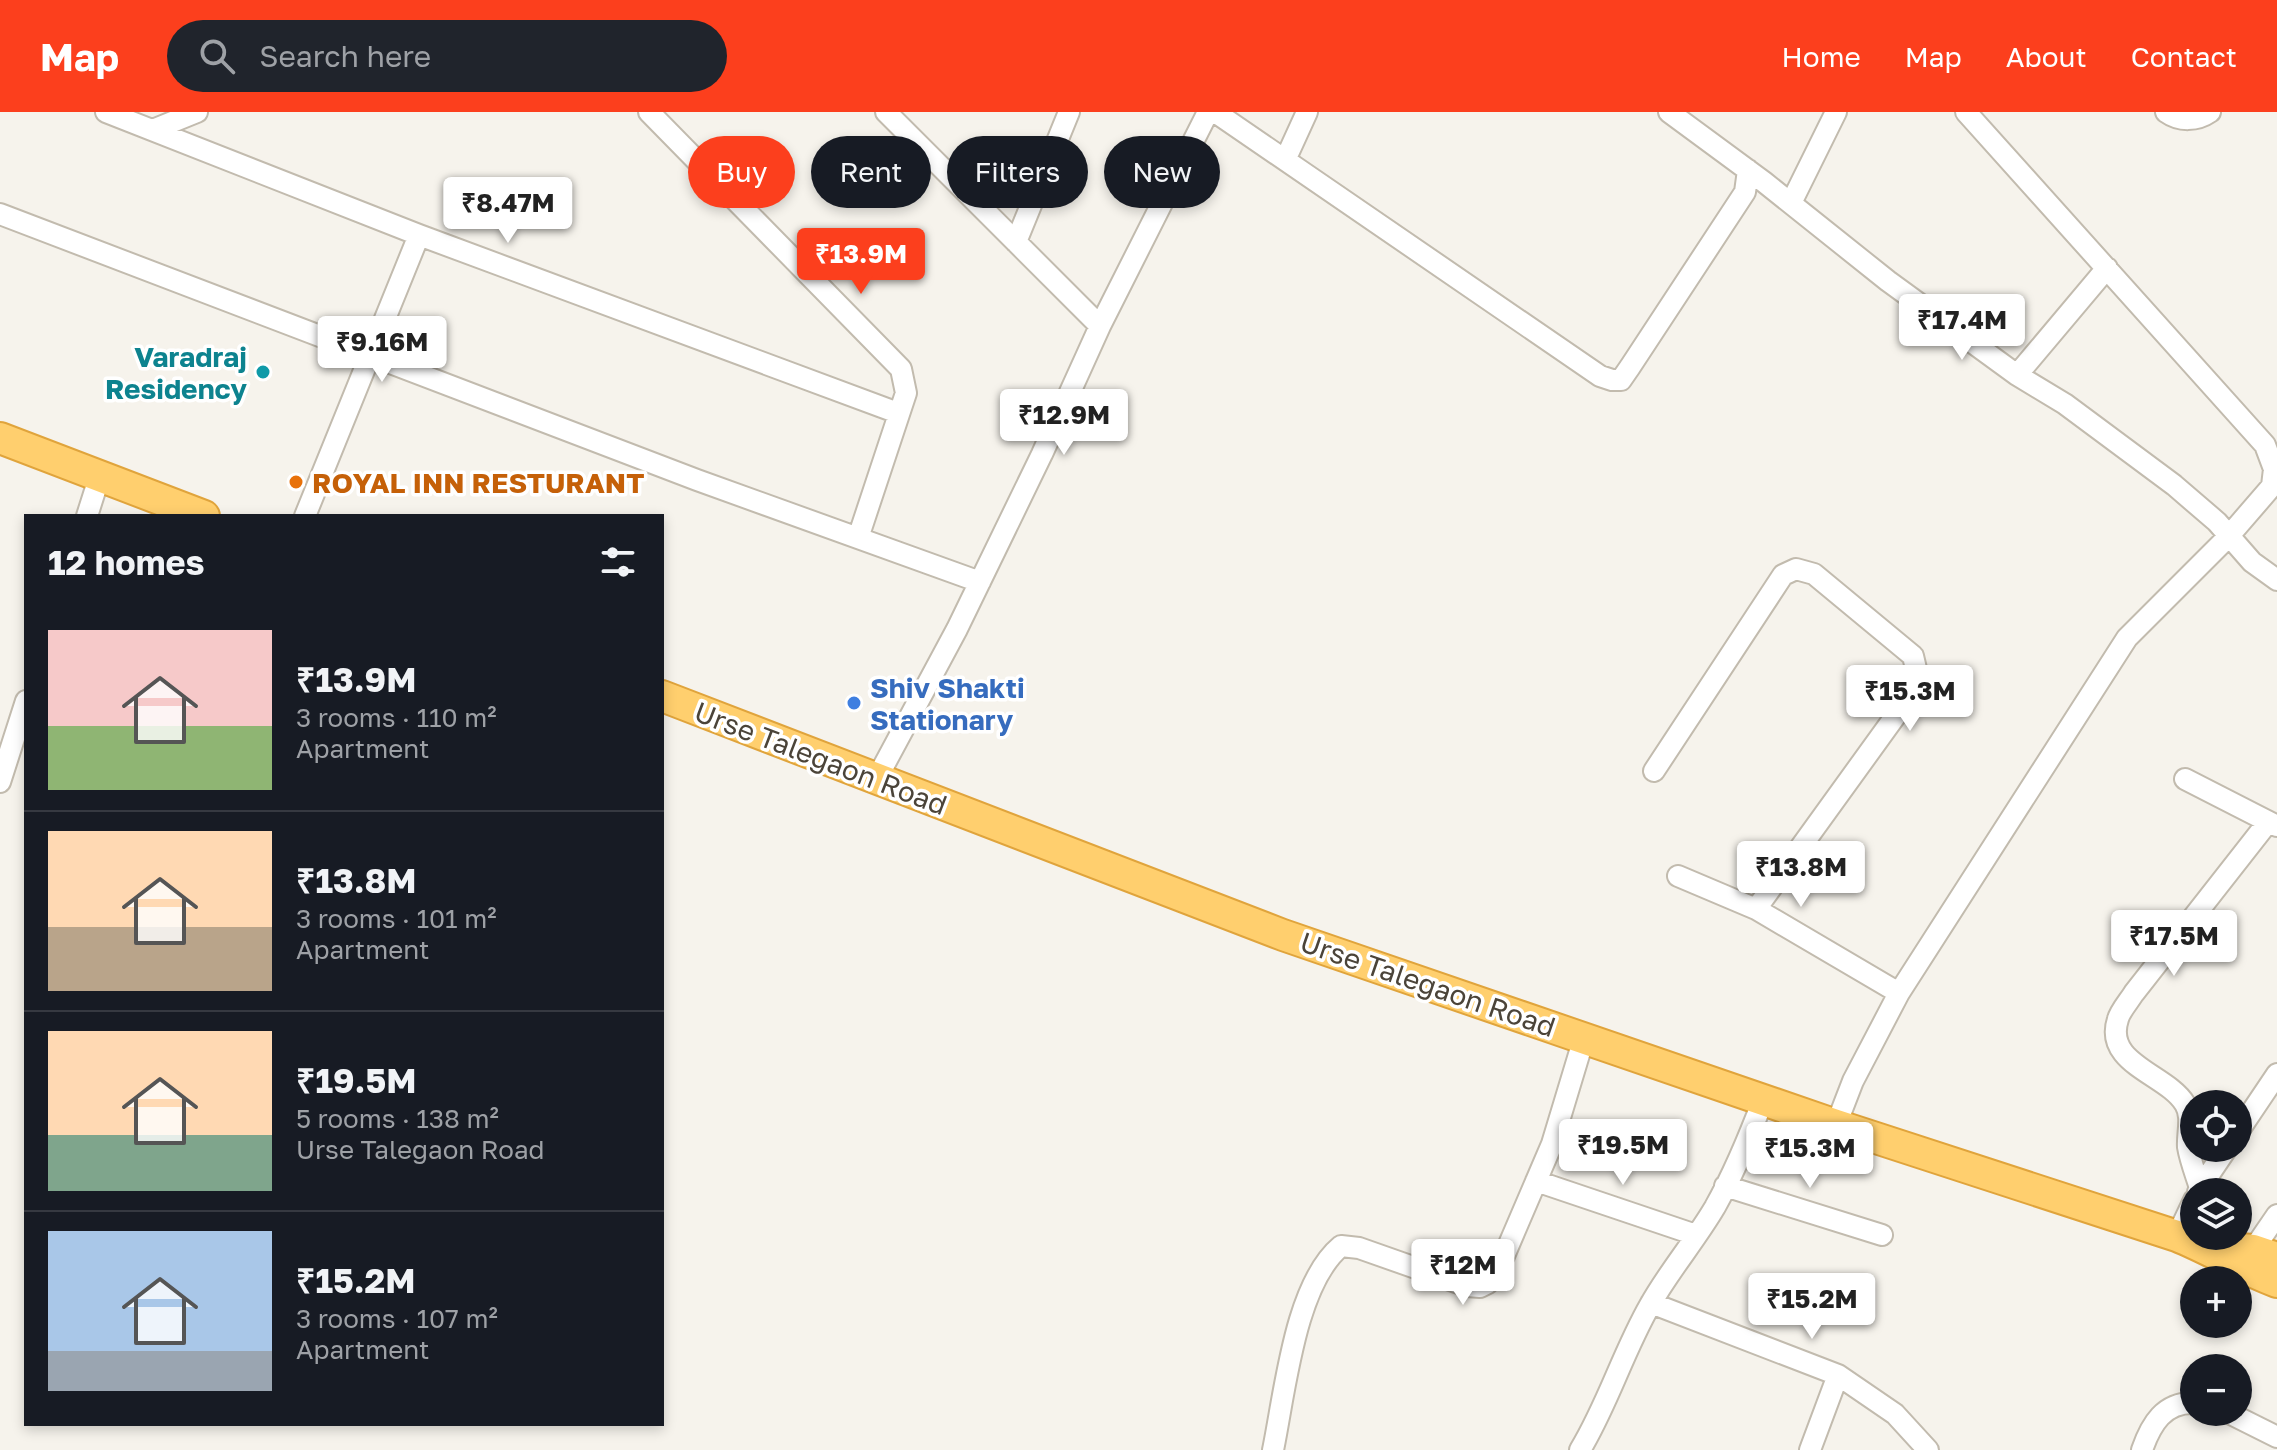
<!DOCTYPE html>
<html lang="en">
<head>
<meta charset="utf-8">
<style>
	:root { --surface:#171b24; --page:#20242c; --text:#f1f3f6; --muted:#9ea1a6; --line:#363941; --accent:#fc3f1d }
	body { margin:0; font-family:"Golos Text",sans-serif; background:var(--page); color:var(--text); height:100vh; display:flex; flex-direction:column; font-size:30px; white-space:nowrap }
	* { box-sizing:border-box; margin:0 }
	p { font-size:26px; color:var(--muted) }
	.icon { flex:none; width:44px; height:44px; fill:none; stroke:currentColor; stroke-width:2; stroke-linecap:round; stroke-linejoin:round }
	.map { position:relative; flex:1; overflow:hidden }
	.sheet { position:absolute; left:24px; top:402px; width:640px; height:912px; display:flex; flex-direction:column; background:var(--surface); border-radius:0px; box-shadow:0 4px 12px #0003 }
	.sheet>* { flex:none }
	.top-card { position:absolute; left:688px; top:24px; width:760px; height:72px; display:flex; gap:16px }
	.controls { position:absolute; left:2180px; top:978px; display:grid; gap:16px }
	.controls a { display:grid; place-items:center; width:72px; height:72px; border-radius:50%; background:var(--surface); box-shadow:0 4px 12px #0003; font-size:40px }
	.price { position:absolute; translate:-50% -68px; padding:0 18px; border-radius:8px; background:#fff; color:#222; font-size:26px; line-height:52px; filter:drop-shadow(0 2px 4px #0008) }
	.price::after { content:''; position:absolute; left:50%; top:48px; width:24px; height:18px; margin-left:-12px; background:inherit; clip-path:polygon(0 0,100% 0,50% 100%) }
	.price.selected { background:var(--accent); color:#fff }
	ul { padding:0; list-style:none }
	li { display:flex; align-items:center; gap:24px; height:200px; padding:0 24px }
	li+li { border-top:2px solid var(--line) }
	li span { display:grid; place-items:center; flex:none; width:224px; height:160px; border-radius:0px; color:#555 }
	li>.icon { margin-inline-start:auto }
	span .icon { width:96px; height:96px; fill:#fffc; stroke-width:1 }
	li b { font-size:34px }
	h2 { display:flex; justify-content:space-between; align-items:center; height:96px; padding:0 24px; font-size:34px }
	.tag { padding:0 28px; border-radius:36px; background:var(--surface); box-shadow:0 4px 12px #0003; font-size:28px; line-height:72px }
	.tag.selected { background:var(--accent); color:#fff }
	header { display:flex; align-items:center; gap:48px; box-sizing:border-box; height:112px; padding:0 40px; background:var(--accent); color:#fff }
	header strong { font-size:38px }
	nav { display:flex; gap:44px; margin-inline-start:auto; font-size:28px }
	.search { width:560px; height:72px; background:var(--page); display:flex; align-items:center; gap:20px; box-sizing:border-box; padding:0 28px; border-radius:44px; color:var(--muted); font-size:30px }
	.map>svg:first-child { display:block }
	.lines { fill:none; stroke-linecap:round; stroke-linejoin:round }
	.minor-casing { stroke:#c2bbae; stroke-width:24 }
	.highway-casing { stroke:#e0a43c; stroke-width:34 }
	.minor { stroke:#fff; stroke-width:20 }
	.highway { stroke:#ffcf6e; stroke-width:30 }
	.culture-dot { fill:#0f9aa8; stroke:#fff; stroke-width:3 }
	.food-dot { fill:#e8710a; stroke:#fff; stroke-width:3 }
	.shop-dot { fill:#3f7fe0; stroke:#fff; stroke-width:3 }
	.labels { text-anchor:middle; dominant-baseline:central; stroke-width:7; stroke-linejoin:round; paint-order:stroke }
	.culture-label { font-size:28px; font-weight:bold; fill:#0d838f; stroke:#fff; text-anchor:end }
	.food-label { font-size:28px; font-weight:bold; fill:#c56008; stroke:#fff; text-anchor:start }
	.shop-label { font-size:28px; font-weight:bold; fill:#366cbe; stroke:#fff; text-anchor:start }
	.street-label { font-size:28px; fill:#4b4439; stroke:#fff }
</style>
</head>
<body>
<header>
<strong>Map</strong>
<div class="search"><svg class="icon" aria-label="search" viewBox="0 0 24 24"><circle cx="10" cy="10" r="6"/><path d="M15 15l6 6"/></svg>Search here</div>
<nav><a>Home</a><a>Map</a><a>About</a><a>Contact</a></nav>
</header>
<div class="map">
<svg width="2277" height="1338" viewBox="0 0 2277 1338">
	<rect width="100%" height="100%" fill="#f6f3ec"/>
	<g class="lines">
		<!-- minor casing -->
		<g class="minor-casing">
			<path id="minor" d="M 106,0 L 419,123 L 898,301
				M 649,0 L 901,257 L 906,281 L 858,426
				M 886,0 L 1100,214
				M 1215,0 L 1600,264 L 1612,268 L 1621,268 L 1630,255 L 1745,80 L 1748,58
				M 1669,0 L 1764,70 L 1888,169 L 2017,263 L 2065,292 L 2174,373 L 2217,410 L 2252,450 L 2277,468
				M 2166,0 C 2180,10 2197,9 2210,0
				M 155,17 L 197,0
				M 1286,46 L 1307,0
				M 1791,91 L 1836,0
				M 0,102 L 697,368 L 980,470
				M 1016,130 L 1069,0
				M 2017,263 L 2107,156
				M 87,404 L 100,363
				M 305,404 L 419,123
				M 1654,659 L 1783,463 L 1796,457 L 1814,462 L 1913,544 L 1917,561 L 1912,581 L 1756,797
				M 2185,667 L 2277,714
				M 876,668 L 957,517 L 1042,342 L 1100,214 L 1208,0
				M 0,670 L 26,589
				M 1678,764 L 1756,797 L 1899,881
				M 1836,1013 L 1853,969 L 1899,881 L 2127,526 L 2228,425 L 2272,374 L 2274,357 L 2265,333 L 1966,0
				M 2238,1020 L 2277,962
				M 1536,1069 L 1696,1123
				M 1725,1074 L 1882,1123
				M 2200,1076 L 2227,1036
				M 2198,1080 L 2200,1076 C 2196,1063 2190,1048 2188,1035 C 2187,1021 2193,1005 2185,992 C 2167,962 2103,952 2118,907 C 2120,899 2129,889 2134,881 L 2268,710
				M 2177,1124 L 2194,1088
				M 2253,1138 L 2277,1103
				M 1651,1191 L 1838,1263 L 1895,1302 L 1928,1338
				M 2227,1300 L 2277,1325
				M 1273,1338 C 1285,1280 1295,1172 1341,1134 L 1359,1136 L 1467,1174 L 1480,1175 L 1488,1171 L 1504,1144 L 1552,1032 L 1584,926
				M 1580,1338 C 1608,1292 1623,1240 1650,1193 C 1669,1159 1695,1129 1715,1095 C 1734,1061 1749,1025 1763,988
				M 1810,1338 L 1838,1263
				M 2142,1338 C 2151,1312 2164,1290 2194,1291"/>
		</g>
		<!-- highway casing -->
		<g class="highway-casing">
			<path id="highway" d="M 0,326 L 204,404
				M 662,584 L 1283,823 L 1836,1013 L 2177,1124 C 2211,1138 2242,1157 2277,1170
				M 2213,1135 L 2253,1138 L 2277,1146"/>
		</g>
		<!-- minor -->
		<use href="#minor" class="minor"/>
		<!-- highway -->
		<use href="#highway" class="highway"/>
	</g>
	<!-- markers -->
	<circle class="culture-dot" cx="263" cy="260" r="8"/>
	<circle class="food-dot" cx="296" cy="370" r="8"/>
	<circle class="shop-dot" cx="854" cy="591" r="8"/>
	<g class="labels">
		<!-- culture labels -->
		<g class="culture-label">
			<text x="247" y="244">Varadraj<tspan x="247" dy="32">Residency</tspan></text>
		</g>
		<!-- food labels -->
		<g class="food-label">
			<text x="312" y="370">ROYAL INN RESTURANT</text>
		</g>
		<!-- shop labels -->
		<g class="shop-label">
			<text x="870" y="575">Shiv Shakti<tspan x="870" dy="32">Stationary</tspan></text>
		</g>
		<!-- street labels -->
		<g class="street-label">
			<text transform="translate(821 646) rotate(21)">Urse Talegaon Road</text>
			<text transform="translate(1428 872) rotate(19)">Urse Talegaon Road</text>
		</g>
	</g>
</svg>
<div class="controls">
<a><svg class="icon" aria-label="locate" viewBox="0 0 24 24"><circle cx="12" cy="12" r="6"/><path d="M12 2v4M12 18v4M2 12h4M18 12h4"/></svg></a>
<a><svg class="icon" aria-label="layers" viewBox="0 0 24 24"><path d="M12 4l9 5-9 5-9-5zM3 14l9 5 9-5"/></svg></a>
<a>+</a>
<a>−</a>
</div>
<b class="price" style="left:508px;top:133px">₹8.47M</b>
<b class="price selected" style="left:861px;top:184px">₹13.9M</b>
<b class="price" style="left:1962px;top:250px">₹17.4M</b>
<b class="price" style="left:382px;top:272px">₹9.16M</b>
<b class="price" style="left:1064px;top:345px">₹12.9M</b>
<b class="price" style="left:1910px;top:621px">₹15.3M</b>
<b class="price" style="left:1801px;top:797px">₹13.8M</b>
<b class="price" style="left:2174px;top:866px">₹17.5M</b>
<b class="price" style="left:1623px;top:1075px">₹19.5M</b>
<b class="price" style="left:1810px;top:1078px">₹15.3M</b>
<b class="price" style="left:1463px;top:1195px">₹12M</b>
<b class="price" style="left:1812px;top:1229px">₹15.2M</b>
<div class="top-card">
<a class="tag selected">Buy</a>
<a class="tag">Rent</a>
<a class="tag">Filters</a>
<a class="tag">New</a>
</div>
<section class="sheet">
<h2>12 homes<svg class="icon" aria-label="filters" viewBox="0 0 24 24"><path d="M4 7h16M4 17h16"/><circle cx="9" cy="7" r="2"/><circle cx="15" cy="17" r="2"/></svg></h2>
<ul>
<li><span style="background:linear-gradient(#f6c9c9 60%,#8fb573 0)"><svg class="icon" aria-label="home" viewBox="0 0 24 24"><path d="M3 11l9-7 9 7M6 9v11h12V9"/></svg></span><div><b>₹13.9M</b><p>3 rooms · 110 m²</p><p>Apartment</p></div></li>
<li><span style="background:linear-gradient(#ffd9b3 60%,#b9a48a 0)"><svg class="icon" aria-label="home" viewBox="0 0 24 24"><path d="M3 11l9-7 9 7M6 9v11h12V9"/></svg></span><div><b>₹13.8M</b><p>3 rooms · 101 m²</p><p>Apartment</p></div></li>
<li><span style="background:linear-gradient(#ffd9b3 65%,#7fa58c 0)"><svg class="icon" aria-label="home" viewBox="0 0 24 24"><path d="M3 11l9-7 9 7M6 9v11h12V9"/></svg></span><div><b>₹19.5M</b><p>5 rooms · 138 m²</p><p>Urse Talegaon Road</p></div></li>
<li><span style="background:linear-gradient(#a9c7e8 75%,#9aa5b1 0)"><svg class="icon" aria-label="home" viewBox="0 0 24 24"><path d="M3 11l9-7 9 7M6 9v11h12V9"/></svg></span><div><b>₹15.2M</b><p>3 rooms · 107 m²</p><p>Apartment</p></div></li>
</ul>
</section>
</div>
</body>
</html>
